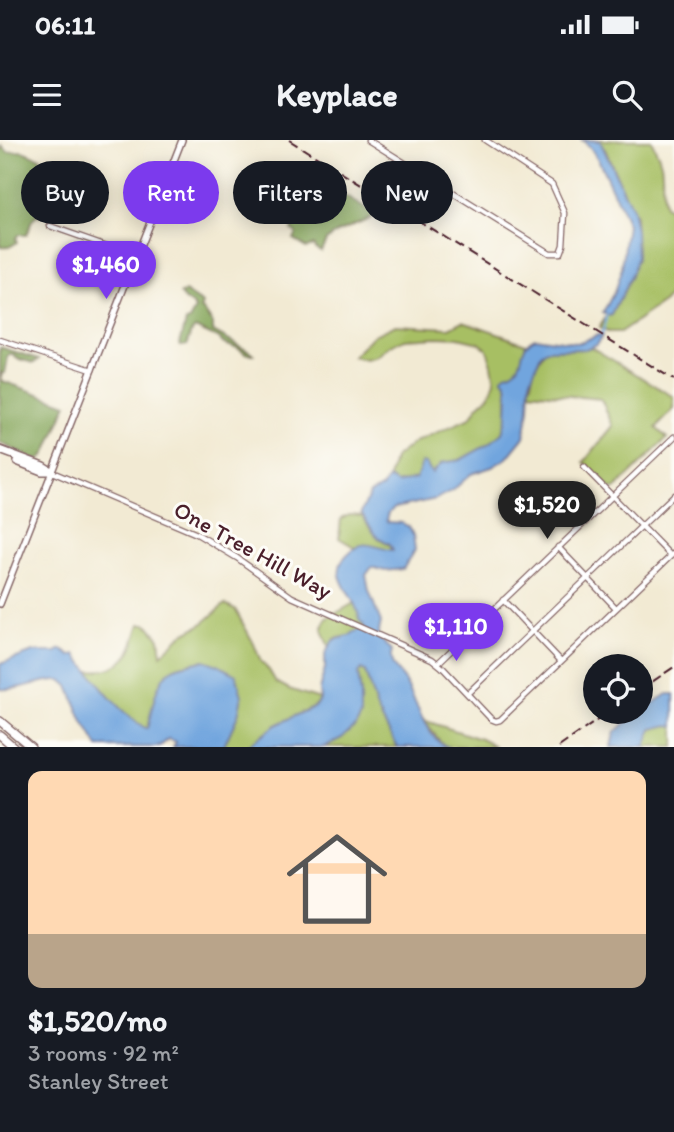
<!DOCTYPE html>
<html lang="en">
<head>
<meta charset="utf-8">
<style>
	:root { --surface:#171b24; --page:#20242c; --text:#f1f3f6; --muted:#9ea1a6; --accent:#7c3aed }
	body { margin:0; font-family:Itim,sans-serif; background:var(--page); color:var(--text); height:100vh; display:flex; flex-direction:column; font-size:26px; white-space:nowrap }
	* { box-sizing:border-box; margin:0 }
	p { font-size:23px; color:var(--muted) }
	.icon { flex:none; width:38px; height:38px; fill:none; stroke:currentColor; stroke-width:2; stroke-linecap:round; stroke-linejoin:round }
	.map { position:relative; height:607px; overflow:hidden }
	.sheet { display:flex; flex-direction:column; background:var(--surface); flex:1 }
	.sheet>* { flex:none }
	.banner { position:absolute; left:21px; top:21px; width:634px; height:63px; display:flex; gap:14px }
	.controls { position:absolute; left:583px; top:514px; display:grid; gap:14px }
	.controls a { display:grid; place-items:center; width:70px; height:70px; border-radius:50%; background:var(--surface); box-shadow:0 4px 18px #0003; font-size:35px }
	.price { position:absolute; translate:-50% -60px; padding:0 16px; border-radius:24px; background:var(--accent); color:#fff; font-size:23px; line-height:46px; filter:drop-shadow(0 2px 4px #0008) }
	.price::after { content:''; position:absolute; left:50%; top:42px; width:21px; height:16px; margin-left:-10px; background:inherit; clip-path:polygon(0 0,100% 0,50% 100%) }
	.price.selected { background:#222; color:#fff }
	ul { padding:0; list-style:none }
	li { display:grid; align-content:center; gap:14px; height:371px; padding:0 28px }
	li span { display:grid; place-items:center; height:217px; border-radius:14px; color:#555 }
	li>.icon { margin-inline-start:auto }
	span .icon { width:126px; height:126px; fill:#fffc; stroke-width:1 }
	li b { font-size:30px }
	.tag { padding:0 24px; border-radius:32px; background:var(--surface); box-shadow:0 4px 18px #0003; font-size:24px; line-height:63px }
	.tag.selected { background:var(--accent); color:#fff }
	.status { display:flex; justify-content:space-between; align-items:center; height:49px; padding:0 35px; background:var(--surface); direction:ltr }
	.status svg { height:19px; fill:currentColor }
	header { display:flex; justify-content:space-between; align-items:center; height:91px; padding:0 28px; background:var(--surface); font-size:32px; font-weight:700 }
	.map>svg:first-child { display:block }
	.green { fill:#a7bf64; stroke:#786f48; stroke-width:2 }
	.forest { fill:#85a65a; stroke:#686242; stroke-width:2 }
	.water { fill:#71a5de; stroke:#5e6284; stroke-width:2 }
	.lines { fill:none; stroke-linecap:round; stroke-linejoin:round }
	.stream { stroke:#71a5de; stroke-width:2 }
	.minor-casing { stroke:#856666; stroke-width:7 }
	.major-casing { stroke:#856666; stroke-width:8 }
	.highway-casing { stroke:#856666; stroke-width:10 }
	.minor { stroke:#fff; stroke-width:4.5 }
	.major { stroke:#fff; stroke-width:5 }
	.highway { stroke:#fff; stroke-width:7 }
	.rail { stroke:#4a1f2b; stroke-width:2; stroke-dasharray:10 5; stroke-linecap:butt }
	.labels { text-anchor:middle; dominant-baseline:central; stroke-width:6; stroke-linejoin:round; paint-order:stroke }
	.street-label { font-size:23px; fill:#4a1f2b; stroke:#fdfcf7 }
</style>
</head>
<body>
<div class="status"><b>06:11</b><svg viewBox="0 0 49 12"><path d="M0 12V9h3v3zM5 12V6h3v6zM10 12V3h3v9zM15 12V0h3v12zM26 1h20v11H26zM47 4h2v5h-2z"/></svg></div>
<header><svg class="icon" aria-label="menu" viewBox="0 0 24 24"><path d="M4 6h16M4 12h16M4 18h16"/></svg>Keyplace<svg class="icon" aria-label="search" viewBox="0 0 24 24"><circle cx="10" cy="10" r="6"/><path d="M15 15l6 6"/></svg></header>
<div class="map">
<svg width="674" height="607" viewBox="0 0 674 607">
	<rect width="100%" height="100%" fill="#fdfcf7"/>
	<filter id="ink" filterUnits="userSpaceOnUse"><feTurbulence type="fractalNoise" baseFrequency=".0143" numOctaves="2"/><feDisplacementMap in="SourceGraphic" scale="14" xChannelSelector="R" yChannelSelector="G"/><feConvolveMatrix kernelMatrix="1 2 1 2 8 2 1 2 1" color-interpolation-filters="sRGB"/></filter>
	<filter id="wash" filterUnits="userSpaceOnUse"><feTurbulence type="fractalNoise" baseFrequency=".00686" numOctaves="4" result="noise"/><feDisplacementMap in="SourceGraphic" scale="28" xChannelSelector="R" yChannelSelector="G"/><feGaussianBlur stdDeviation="1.57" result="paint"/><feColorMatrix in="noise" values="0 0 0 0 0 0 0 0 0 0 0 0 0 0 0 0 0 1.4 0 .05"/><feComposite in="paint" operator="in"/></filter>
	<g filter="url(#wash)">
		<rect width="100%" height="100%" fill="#f2ead3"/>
		<!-- green -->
		<path class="green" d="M 589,0 L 651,0 C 656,10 662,20 662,32 C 663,44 661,53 664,66 L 674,72 L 674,151 L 665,162 L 620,193 L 608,193 L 599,188 L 607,175 L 612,175 L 630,138 L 637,118 L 635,77 L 605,9 Z
			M 463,181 L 526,203 L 519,228 L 513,233 L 507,244 L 507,276 L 502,293 L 489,304 L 460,320 L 442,323 L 432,334 L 397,343 L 389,338 L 394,318 L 415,302 L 470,278 L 478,266 L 490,255 L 495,241 L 492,225 L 487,209 L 479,203 L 458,198 L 436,197 L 405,199 L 391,206 L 377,217 L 366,220 L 353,217 L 374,195 L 395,185 L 450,188 Z
			M 591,207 L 674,257 L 674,269 L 656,288 L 667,298 L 615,349 L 610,349 L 584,322 L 613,286 L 601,259 L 529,252 L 534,230 L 544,212 L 550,210 L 586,209 Z
			M 349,375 L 362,376 L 377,397 L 392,406 L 392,411 L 360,405 L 356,408 L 339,398 L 341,379 Z
			M 354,463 L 359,471 L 359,480 L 363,483 L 365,488 L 349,496 L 334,499 L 329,508 L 322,490 L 326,479 Z
			M 225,464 L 235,469 L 254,504 L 261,522 L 269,530 L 276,542 L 289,549 L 320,559 L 320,560 L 315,566 L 275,585 L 246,607 L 223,607 L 238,575 L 204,520 C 194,524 180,524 171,530 C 156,540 153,572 147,588 L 145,589 C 122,574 104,552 88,530 C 106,532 125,526 132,507 C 135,500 137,492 140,484 L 147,484 L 159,498 L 161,515 L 183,494 L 202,484 Z
			M 361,530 L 365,532 L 377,569 L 397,607 L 324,607 C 363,586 365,577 358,534 Z
			M 423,580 L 481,599 L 496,607 L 449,607 L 444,606 Z
			M 669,585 L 674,586 L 674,607 L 645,607 L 652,589 Z"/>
		<!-- forest -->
		<path class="forest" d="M 2,6 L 8,12 L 22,11 L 41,18 L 30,45 L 55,55 L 47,75 L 39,77 L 37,75 L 32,81 L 26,95 L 18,95 L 15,99 L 17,102 C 11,107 7,108 0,107 L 0,13 Z
			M 341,54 L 376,75 L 338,92 L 326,100 L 321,111 L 315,108 L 314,105 L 306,107 L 293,99 L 296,93 L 291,89 L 294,84 L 303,81 L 307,84 C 312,82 314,80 315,75 L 337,69 L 340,64 Z
			M 185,152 L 203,164 L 201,169 L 204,170 L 213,183 L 213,191 L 252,212 L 254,214 L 248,214 L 237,207 L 224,203 L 219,198 L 195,187 L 192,190 L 187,205 L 181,206 L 180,203 L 186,181 L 190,180 L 196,169 C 192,162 184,162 180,154 Z
			M 0,207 L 39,219 L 34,223 L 16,218 L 14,215 L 10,215 L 8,217 L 5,233 L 2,233 L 0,240 L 67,264 L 46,313 L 41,319 L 36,320 L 0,303 Z"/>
		<!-- water -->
		<path class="water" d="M 582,0 L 600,1 L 601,3 L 632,69 L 636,90 L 637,118 L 630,138 L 612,175 L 610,176 L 603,173 L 615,150 L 622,128 L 628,85 L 599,21 L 590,7 Z
			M 597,195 L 602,196 L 596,204 L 586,209 L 548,210 L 541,215 L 530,241 L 529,270 L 524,297 L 507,318 L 492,327 L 471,334 L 452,351 L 436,359 L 394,368 L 388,373 L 386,380 L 388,382 L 402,383 L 409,387 L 413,395 L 415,410 L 403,429 L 385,431 L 372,427 L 366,435 L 369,451 L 381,482 L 378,497 L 392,510 C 387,527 400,532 406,543 C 418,563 424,598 449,607 L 397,607 L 377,569 L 365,532 L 361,530 L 358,534 L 361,555 L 361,576 L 356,585 L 342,598 L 324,607 L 246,607 L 275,585 L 316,566 L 320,560 L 319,550 L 325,528 L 325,514 L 333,500 L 349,496 L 354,492 L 364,488 L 363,484 L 359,480 C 359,456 321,435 351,411 C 352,410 359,405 360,405 C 370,402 384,410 393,410 L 390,404 L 377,397 L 361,373 L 370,354 L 383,347 L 388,338 L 397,343 L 416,338 L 422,322 L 426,323 L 432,333 L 442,323 L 460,320 L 489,304 L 502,293 L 507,276 L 508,251 L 507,244 L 502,238 L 505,234 C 529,230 515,206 535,197 L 575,203 L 581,202 Z
			M 61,509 L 71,516 L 76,514 C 96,541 116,570 145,588 L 147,588 C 153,570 154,542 171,530 C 179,525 194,524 204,520 L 218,525 L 236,535 L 242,556 L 238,575 L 224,606 L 173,607 L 176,602 L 169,599 L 159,607 L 98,607 L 83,582 L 68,546 L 61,540 C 39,539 21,551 0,549 L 0,524 L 33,512 L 56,512 Z
			M 667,554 L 674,554 L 674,586 L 669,585 L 652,589 L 645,607 L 611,607 L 614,593 L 630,578 Z"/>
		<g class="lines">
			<!-- stream -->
			<path class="stream" d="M 600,195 L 603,191 L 607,174"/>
		</g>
	</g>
	<g filter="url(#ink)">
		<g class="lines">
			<!-- minor casing -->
			<g class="minor-casing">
				<path id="minor" d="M 368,0 L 549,113 L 560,113 L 563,105 L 565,73 L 552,44 L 485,0
					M 50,86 L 127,113 L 135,119
					M 0,200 L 92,230
					M 584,327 L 671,416
					M 52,332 L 197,394 L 237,418 L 292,457 L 432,519 L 442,527 L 491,579 L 496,581 L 500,580 L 674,413
					M 558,407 L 616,468
					M 503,460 L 561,521
					M 438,523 L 674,297
					M 468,553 L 674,355"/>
			</g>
			<!-- major casing -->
			<g class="major-casing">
				<path id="major" d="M 0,464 L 182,0"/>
			</g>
			<!-- highway casing -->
			<g class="highway-casing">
				<path id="highway" d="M 0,310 L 43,326 L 51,331
					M 17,321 L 42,331 L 49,331
					M 0,581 L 31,607
					M 0,595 L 14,607"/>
			</g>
			<!-- minor -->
			<use href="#minor" class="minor"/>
			<!-- major -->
			<use href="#major" class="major"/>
			<!-- highway -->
			<use href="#highway" class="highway"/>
			<!-- rail -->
			<path class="rail" d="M 289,0 L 674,240
				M 640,550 L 674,527
				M 559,607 L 609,572"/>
		</g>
	</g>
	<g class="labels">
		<!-- street labels -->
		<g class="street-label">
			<text transform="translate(253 410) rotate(29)">One Tree Hill Way</text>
		</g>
	</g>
</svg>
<div class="controls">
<a><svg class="icon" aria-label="locate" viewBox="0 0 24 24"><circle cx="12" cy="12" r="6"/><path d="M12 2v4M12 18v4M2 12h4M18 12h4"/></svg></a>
</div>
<b class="price" style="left:106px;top:161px">$1,460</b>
<b class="price selected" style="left:547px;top:401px">$1,520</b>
<b class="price" style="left:456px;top:523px">$1,110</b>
<div class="banner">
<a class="tag">Buy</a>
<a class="tag selected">Rent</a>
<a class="tag">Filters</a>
<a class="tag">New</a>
</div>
</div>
<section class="sheet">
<ul>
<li><span style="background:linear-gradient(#ffd9b3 75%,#b9a48a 0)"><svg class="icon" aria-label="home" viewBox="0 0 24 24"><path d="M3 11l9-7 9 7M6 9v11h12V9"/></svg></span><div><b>$1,520/mo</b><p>3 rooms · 92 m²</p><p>Stanley Street</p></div></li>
</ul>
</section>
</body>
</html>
